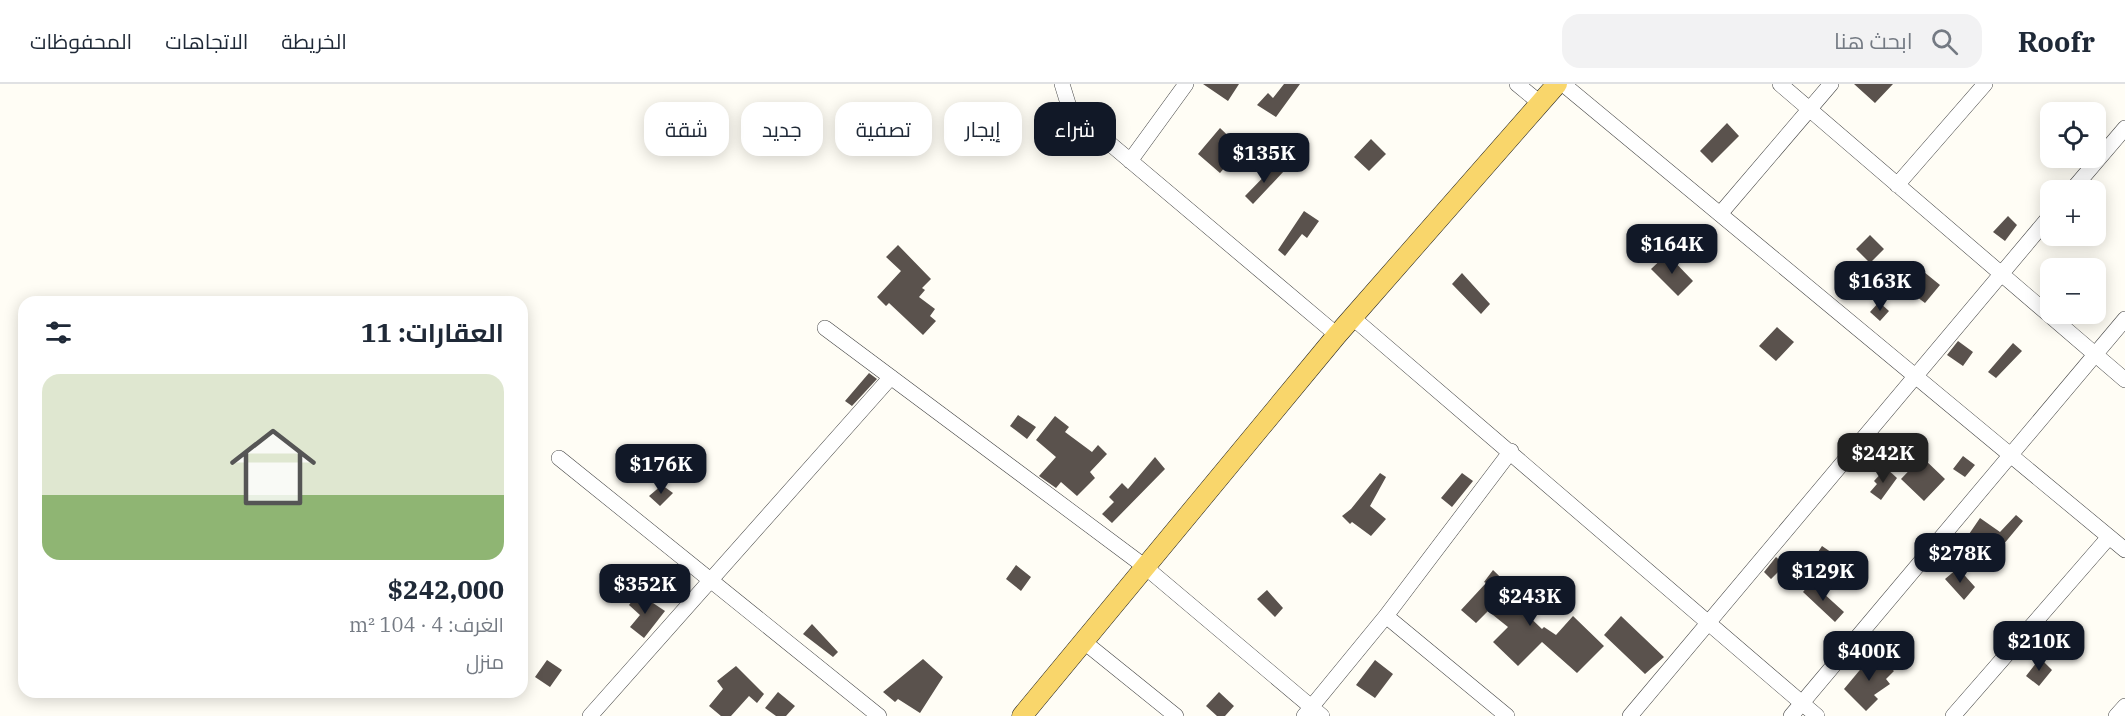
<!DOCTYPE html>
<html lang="ar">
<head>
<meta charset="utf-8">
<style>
	:root { --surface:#fff; --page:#f2f2f3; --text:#1f2937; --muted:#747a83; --line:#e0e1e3; --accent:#111827 }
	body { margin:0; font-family:"IBM Plex Serif",Cairo,serif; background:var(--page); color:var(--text); direction:rtl; height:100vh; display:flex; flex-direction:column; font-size:22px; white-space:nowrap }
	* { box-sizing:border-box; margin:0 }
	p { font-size:20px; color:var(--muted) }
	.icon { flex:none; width:33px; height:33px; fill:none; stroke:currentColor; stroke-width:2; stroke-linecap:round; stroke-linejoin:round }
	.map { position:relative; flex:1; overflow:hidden; direction:ltr }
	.details { position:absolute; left:18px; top:212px; width:510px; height:402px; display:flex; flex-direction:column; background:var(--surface); border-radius:18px; box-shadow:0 3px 15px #0003; direction:rtl }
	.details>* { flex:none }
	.guide { position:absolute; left:546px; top:18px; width:570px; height:54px; direction:rtl; display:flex; gap:12px }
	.controls { position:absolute; left:2040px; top:18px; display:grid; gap:12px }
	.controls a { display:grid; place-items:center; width:66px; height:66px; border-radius:12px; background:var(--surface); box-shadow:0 3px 15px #0003; font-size:30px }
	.price { position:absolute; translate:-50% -51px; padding:0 14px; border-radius:12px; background:var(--accent); color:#fff; font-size:20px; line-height:39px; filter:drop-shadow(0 2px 3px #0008) }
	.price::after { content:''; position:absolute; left:50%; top:36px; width:18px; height:14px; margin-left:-9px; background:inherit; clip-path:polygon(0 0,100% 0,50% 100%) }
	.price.active { background:#222; color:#fff }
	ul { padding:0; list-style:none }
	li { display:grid; align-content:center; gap:12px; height:318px; padding:0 24px }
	li span { display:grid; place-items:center; height:186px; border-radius:18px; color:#555 }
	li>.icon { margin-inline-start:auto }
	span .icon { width:108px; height:108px; fill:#fffc; stroke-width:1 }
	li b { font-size:26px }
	h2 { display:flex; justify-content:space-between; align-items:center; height:72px; padding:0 24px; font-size:26px }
	.chip { padding:0 21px; border-radius:18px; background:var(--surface); box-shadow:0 3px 15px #0003; font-size:21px; line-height:54px }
	.chip.active { background:var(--accent); color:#fff }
	header { display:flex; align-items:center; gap:36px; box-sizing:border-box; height:84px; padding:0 30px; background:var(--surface); border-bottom:2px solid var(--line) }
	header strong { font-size:28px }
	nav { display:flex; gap:33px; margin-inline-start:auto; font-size:21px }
	.search { width:420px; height:54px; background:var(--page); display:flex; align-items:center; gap:15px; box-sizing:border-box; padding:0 21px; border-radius:18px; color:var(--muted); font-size:22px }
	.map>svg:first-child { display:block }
	.building { fill:#5a524d }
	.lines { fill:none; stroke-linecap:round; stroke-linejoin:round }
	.minor-casing { stroke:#444; stroke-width:16 }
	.major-casing { stroke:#222; stroke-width:21 }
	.minor { stroke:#fff; stroke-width:15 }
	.major { stroke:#f9d66b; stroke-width:20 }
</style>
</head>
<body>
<header>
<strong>Roofr</strong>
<div class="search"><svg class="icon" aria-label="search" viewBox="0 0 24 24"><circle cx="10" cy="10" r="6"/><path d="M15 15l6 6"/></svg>ابحث هنا</div>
<nav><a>الخريطة</a><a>الاتجاهات</a><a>المحفوظات</a></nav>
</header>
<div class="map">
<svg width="2125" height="632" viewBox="0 0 2125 632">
	<rect width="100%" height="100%" fill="#fffdf5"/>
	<!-- building -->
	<path class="building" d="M 1203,0 L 1239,0 L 1228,17 Z
		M 1284,0 L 1300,0 L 1276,33 L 1257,21 L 1268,9 L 1273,14 Z
		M 1854,0 L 1893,0 L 1875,19 Z
		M 1727,39 L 1739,52 L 1712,79 L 1700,67 Z
		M 1220,44 L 1241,64 L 1220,89 L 1198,70 Z
		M 1371,55 L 1386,70 L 1369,87 L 1354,73 Z
		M 1276,80 L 1284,87 L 1253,120 L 1245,112 Z
		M 1304,127 L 1319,137 L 1307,154 L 1302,150 L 1285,172 L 1278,166 Z
		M 2008,132 L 2017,141 L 2005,157 L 1993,148 Z
		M 1870,151 L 1884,165 L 1870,179 L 1856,165 Z
		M 898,161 L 931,195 L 922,204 L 925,206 L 919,213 L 935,225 L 930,232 L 936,237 L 923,251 L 889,219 L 886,222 L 877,213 L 901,187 L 886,173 Z
		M 1667,170 L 1693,197 L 1678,212 L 1651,185 Z
		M 1924,188 L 1940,201 L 1925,219 L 1909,207 Z
		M 1462,189 L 1490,220 L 1481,230 L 1452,200 Z
		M 1879,218 L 1889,227 L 1880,237 L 1870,228 Z
		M 1777,243 L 1794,258 L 1776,277 L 1759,262 Z
		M 1958,257 L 1973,268 L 1963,282 L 1947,271 Z
		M 2013,259 L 2022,267 L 1996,294 L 1988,288 Z
		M 869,289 L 877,295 L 852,322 L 845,317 Z
		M 1018,331 L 1036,343 L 1027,355 L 1010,342 Z
		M 1055,332 L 1069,343 L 1065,348 L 1092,368 L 1098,361 L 1107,370 L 1090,388 L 1095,394 L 1077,412 L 1061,398 L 1056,404 L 1039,392 L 1056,373 L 1036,356 Z
		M 1963,372 L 1975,381 L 1965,393 L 1953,385 Z
		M 1155,373 L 1165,385 L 1112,439 L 1102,430 L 1114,418 L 1109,413 L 1122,399 L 1128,405 Z
		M 1922,373 L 1945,395 L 1924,417 L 1901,395 Z
		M 1886,384 L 1897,394 L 1881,416 L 1870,408 L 1877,400 L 1874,397 Z
		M 1380,389 L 1386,393 L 1370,422 L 1386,435 L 1371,452 L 1352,438 L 1350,440 L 1342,432 L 1351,425 Z
		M 1462,389 L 1473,397 L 1452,423 L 1441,414 Z
		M 662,401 L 673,409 L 660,422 L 649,412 Z
		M 2016,431 L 2023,437 L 1988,479 L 1981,471 L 1963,489 L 1949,475 L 1967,458 L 1965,456 L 1980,434 L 2000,448 Z
		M 1822,462 L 1841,475 L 1838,478 L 1846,483 L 1838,495 L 1812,477 Z
		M 1776,473 L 1785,481 L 1771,495 L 1764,488 Z
		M 1016,481 L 1031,493 L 1021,507 L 1006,495 Z
		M 1958,484 L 1975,503 L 1964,516 L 1945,495 Z
		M 1493,486 L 1523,515 L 1517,521 L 1542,545 L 1544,543 L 1556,551 L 1573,532 L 1604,562 L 1577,589 L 1542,558 L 1518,582 L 1493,558 L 1508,543 L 1488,527 L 1476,539 L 1461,526 L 1486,499 L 1484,498 Z
		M 1811,498 L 1844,528 L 1835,538 L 1803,508 Z
		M 1267,506 L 1283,524 L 1275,533 L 1257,515 Z
		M 638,509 L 665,527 L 644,554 L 630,543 L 640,531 L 629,521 Z
		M 1621,532 L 1664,573 L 1645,590 L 1604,551 Z
		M 812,540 L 838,568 L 833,573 L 803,550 Z
		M 1874,569 L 1894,587 L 1886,595 L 1890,600 L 1874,611 L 1878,615 L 1866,627 L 1844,605 Z
		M 2040,574 L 2052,586 L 2039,602 L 2026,592 Z
		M 923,575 L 943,593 L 920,629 L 898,615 L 895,618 L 883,608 Z
		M 547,576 L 562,586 L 550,603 L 535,593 Z
		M 1375,576 L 1393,590 L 1375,614 L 1356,601 Z
		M 736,582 L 764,610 L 757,619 L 749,612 L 731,632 L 721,632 L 709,622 L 723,605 L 717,597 Z
		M 778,608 L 795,622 L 786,632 L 776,632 L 765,624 Z
		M 1219,608 L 1234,622 L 1225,632 L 1217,632 L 1206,622 Z"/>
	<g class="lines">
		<!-- minor casing -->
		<g class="minor-casing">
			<path id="minor" d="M 1062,0 L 1070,26 L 1337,251
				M 1517,0 L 1540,19
				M 1563,0 L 2125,466
				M 1780,0 L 2125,296
				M 1130,77 L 1186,0
				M 1897,101 L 1985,0
				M 2072,106 L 2125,44
				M 1720,130 L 1831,0
				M 1353,234 L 1817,632
				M 825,244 L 1144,482 L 1322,632
				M 559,374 L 879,632
				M 1386,532 L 1507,632
				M 1083,557 L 1176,632
				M 590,632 L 891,293
				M 1304,632 L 1386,532 L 1511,367
				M 1630,632 L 2050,132
				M 1791,632 L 2125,235
				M 1953,632 L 2109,453
				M 2116,632 L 2125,622"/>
		</g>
		<!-- major casing -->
		<g class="major-casing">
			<path id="major" d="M 1022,632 L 1337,251 L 1557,0"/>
		</g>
		<!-- minor -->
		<use href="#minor" class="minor"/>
		<!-- major -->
		<use href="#major" class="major"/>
	</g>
</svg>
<div class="controls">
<a><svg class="icon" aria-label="locate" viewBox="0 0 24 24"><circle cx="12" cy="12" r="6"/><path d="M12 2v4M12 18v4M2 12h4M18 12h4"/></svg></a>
<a>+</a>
<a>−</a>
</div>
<b class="price" style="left:1264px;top:100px">$135K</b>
<b class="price" style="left:1672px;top:191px">$164K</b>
<b class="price" style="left:1880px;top:228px">$163K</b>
<b class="price active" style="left:1883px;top:400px">$242K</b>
<b class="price" style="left:661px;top:411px">$176K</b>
<b class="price" style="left:1960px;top:500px">$278K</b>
<b class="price" style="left:1823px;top:518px">$129K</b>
<b class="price" style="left:645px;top:531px">$352K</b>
<b class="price" style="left:1530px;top:543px">$243K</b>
<b class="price" style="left:2039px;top:588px">$210K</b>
<b class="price" style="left:1869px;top:598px">$400K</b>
<div class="guide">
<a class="chip active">شراء</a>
<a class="chip">إيجار</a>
<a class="chip">تصفية</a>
<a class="chip">جديد</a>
<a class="chip">شقة</a>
</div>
<section class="details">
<h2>العقارات: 11<svg class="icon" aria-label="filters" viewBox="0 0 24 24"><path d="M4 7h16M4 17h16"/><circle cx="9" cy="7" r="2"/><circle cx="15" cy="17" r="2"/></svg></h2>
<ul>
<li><span style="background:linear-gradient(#dfe7d0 65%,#8fb573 0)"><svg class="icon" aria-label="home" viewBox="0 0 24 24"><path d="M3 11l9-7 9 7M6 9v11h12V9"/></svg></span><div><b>$242,000</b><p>الغرف: 4 · 104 m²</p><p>منزل</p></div></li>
</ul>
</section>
</div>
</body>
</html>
